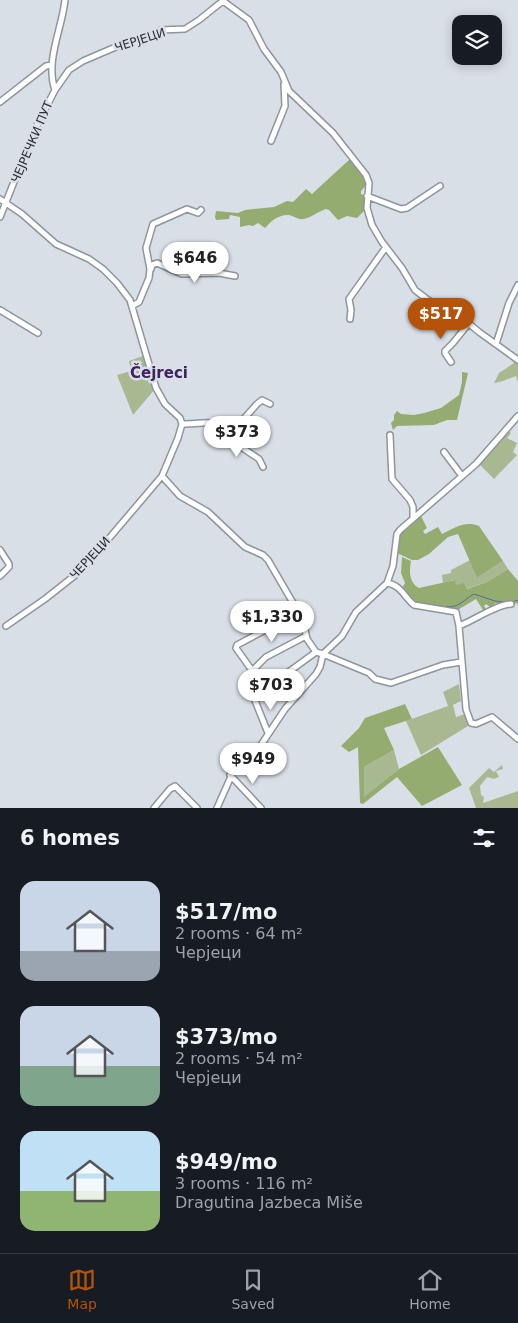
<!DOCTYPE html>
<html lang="en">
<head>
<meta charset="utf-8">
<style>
	:root { --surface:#171b24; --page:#20242c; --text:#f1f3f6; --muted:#9ea1a6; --line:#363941; --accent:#b45309 }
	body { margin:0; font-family:"DejaVu Sans",sans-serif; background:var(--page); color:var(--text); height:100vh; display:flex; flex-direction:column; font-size:19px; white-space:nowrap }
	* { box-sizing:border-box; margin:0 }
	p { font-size:16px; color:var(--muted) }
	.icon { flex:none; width:28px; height:28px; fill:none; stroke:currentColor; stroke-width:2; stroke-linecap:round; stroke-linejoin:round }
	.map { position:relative; height:808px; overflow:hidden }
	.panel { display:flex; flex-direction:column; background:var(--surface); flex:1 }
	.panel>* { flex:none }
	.buttons { position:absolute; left:452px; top:15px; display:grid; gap:10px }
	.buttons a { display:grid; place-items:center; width:50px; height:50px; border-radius:10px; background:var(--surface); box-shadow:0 2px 12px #0003; font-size:25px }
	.price { position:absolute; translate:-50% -42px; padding:0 11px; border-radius:18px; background:#fff; color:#222; font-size:16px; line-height:32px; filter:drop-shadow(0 1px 2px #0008) }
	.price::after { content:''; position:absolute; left:50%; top:30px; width:15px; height:11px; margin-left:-8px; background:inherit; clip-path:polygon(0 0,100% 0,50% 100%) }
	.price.active { background:var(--accent); color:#fff }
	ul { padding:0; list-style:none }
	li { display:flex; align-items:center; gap:15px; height:125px; padding:0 20px }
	li span { display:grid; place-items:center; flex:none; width:140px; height:100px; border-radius:15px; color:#555 }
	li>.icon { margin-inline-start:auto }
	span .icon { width:60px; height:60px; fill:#fffc; stroke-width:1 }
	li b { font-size:21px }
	h2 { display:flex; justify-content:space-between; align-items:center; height:60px; padding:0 20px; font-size:21px }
	.dock { display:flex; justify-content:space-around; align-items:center; height:70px; border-top:1px solid var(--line); background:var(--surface); font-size:14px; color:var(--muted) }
	.dock a { display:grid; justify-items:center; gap:2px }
	.dock .active { color:var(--accent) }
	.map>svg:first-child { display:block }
	.green { fill:#a8b991 }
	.forest { fill:#94ac70 }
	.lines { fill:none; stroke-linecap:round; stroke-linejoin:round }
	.stream { stroke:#566d93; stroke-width:1 }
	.minor-casing { stroke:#8f959c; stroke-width:8 }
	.minor { stroke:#fff; stroke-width:5 }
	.labels { text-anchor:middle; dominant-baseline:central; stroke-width:5; stroke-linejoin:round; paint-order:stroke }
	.street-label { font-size:12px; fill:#2e3134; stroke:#d9dfe7 }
	.quarter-label { font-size:15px; font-weight:bold; fill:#40235c; stroke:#d9dfe7 }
</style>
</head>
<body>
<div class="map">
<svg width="518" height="808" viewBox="0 0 518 808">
	<rect width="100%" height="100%" fill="#d9dfe7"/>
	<!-- green -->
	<path class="green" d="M 508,353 L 518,362 L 518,382 L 516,376 L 500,382 L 494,383 L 499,373 L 514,363 L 507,355 Z
		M 146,355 L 155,389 L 133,415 L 117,375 L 131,371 L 129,361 Z
		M 507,430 L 511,433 L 507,438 L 517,443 L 513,452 L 517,455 L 494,479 L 478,463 Z
		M 470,560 L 477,578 L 503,561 L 508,569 L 487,582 L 466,589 L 456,586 L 454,580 L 443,583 L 442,575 L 451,573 L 451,570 Z
		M 459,684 L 461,701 L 453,705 L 456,717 L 465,714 L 468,726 L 421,755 L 406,721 L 448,706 L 443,692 Z
		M 394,750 L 399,769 L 364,798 L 364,767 Z
		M 502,765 L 503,769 L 496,771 L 499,777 L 494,779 L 487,777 L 480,786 L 481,795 L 484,797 L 483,803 L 518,791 L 518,808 L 476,808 L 469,788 L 489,768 L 494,772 Z"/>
	<!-- forest -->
	<path class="forest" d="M 350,159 L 363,174 L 366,185 L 361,191 L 361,194 L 365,196 L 365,210 L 357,218 L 347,216 L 338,220 L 329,210 L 326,209 C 319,211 312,217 304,219 C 298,220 294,216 289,215 C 279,214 271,221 265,228 L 258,223 L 253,226 L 249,225 L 240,227 L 240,217 L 230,215 L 229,219 L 216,220 L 215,217 L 216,211 L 238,213 L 245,210 L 274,207 L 287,201 L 293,202 L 306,189 L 312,194 Z
		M 462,372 L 468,373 L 457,420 L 447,420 L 434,425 L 397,426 L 393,430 L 391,423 L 394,420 L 394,415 L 397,411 L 401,414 L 414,415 L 424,413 L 441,408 L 459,395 L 462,382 Z
		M 420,514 L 427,528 L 423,531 L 425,534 L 438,527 L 442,534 C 453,528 466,520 479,526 L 503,561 L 477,578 L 458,534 L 448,537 L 429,554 L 418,560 L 412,560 L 395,552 L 400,532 Z
		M 402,557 L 411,561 C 409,571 409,583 419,588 L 455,580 L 456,585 L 464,583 L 467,589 L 487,582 L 508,569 L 518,581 L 518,606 L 517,603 C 510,605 503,608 496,603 L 490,607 L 486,604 L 484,606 L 488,612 L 485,613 L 476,599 L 454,612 L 417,607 L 401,590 L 405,583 L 401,573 Z
		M 405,704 L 412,719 L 384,728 L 394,750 L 364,767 L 364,797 L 399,769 L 438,747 L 462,785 L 422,806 L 397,777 L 363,804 L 360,803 L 358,747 L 349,752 L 341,746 L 359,728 L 365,718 Z"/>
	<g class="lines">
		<!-- stream -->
		<path class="stream" d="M 512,602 L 518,600
			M 438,606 C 461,608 456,605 474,594 L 495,601 L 505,602"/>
		<!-- minor casing -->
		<g class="minor-casing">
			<path id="minor" d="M 223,1 L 249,20 L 264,49 L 281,72 L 289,91 L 333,133 L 366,175 L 369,183 L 367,208 L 372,225 L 382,242 L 402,268 L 415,290 L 428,300 L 461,317 L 479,332 L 518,360
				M 55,90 L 69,70 L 83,61 L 125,43 L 161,30 L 185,29 L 199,20 L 224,0
				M 0,102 L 46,66 L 52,65
				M 271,141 L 285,106 L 284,84
				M 367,196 L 401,209 L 407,208 L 440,186
				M 0,199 L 22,214 L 56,244 L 89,259 L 103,269 L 117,283 L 130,300 L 156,388 L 165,404 L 180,418 L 182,424 L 178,438 L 162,476 L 180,496 L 208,512 L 245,547 L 263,555 L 268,560 L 303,620 L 307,639 L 316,652 L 323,654 L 369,673 L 375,679 L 391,683 L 443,665 L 461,662
				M 0,217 L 35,129 L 55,90 C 45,61 62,29 65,0
				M 151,269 L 152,265 L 157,263 L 182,274 L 219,273 L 235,276
				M 132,306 L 139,302 L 149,278 L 150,269 L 146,248 L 153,224 L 187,209 L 198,213 L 201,210
				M 0,310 L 38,333
				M 350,319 L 351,310 L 349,299 L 386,247
				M 496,344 L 509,303 L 518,285
				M 451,362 L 445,353 L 445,351 L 453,343 L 469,323
				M 182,424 C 203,425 213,417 229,432 L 233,431 L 257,404 L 262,400 L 270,404
				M 229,432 L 238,445 L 259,459 L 263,467
				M 390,435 L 392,479 L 410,500 L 413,507 L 413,518
				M 444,452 L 462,476
				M 0,550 L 9,564 L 9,567 L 0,576
				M 387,583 C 401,585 404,597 414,605 L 456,612 L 459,626 L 466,709 L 471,723 L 476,724 L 492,717 L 518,739
				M 299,612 L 237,645 L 236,648 L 251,669 L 253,670 L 266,657 L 306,636
				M 6,626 L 45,599 L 83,569 L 162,476
				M 459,626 C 475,620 495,605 511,604
				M 323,654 L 342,636 L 356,612 L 387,583 L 393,566 L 397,534 L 400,530 L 476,464 L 518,416
				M 283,676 L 316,652
				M 254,698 L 268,733
				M 230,775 L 261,808
				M 154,808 L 170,789 L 175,786 L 197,808
				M 217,808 L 233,772 L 242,761 L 261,745 L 285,709 L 316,674 L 320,667 L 323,654"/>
		</g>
		<!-- minor -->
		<use href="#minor" class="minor"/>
	</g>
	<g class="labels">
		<!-- street labels -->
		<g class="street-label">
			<text transform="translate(140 40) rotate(-18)">ЧЕРЈЕЦИ</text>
			<text transform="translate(32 142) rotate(-67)">ЧЕЈРЕЧКИ ПУТ</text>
			<text transform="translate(90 558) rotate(-47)">ЧЕРЈЕЦИ</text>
		</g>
		<!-- quarter labels -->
		<g class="quarter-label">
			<text x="159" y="373">Čejreci</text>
		</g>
	</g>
</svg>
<div class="buttons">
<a><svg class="icon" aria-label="layers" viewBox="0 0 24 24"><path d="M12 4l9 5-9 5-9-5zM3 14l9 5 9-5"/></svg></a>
</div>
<b class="price" style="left:195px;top:284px">$646</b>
<b class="price active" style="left:441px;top:340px">$517</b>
<b class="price" style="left:237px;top:458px">$373</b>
<b class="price" style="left:272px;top:643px">$1,330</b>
<b class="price" style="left:271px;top:711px">$703</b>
<b class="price" style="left:253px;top:785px">$949</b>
</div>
<section class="panel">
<h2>6 homes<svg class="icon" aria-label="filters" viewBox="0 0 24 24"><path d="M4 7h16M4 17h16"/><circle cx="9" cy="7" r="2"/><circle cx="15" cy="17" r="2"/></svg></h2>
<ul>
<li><span style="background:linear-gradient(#c9d6e8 70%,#9aa5b1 0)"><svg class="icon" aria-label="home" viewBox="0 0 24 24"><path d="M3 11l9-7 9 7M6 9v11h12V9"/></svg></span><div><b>$517/mo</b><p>2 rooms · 64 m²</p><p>Черјеци</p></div></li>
<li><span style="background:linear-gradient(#c9d6e8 60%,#7fa58c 0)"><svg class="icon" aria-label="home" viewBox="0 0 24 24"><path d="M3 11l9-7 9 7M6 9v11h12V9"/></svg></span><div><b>$373/mo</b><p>2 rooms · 54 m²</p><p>Черјеци</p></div></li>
<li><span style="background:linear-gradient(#bfe0f5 60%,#8fb573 0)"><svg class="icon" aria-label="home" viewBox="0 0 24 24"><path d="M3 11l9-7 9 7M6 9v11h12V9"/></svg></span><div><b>$949/mo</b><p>3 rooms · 116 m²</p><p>Dragutina Jazbeca Miše</p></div></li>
</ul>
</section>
<nav class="dock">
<a class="active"><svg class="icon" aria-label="map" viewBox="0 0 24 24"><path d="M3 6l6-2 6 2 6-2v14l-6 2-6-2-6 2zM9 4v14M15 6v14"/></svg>Map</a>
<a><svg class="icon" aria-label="saved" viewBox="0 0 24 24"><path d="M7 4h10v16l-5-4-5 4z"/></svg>Saved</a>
<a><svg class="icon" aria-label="home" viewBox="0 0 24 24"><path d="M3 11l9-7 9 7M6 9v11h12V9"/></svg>Home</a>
</nav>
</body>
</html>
